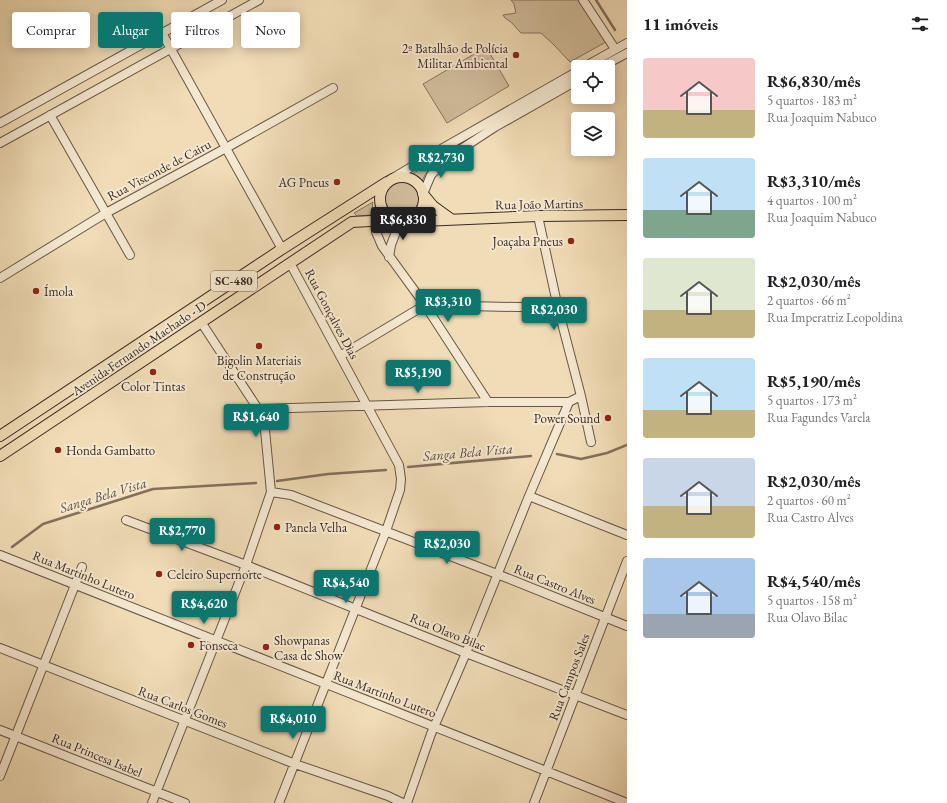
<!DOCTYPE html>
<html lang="pt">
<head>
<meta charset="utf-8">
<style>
	:root { --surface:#fff; --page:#f2f2f2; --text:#202124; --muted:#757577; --accent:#0f766e }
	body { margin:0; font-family:"EB Garamond",serif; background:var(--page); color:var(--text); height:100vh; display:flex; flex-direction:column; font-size:15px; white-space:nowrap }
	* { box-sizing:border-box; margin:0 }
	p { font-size:13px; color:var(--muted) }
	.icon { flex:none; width:22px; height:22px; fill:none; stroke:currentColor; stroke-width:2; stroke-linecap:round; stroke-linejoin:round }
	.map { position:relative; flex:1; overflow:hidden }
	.side { display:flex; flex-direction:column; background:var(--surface); width:320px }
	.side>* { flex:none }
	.guide { position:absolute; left:12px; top:12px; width:380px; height:36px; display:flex; gap:8px }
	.fabs { position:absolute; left:571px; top:60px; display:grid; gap:8px }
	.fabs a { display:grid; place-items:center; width:44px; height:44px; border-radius:4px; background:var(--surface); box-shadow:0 2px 10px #0003; font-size:20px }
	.price { position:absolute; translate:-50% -34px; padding:0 9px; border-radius:4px; background:var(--accent); color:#fff; font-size:13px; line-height:26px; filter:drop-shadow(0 1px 2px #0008) }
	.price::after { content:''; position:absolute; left:50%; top:24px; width:12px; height:9px; margin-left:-6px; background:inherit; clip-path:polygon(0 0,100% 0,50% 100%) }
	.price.selected { background:#222; color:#fff }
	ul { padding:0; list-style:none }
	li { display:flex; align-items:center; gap:12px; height:100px; padding:0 16px }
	li span { display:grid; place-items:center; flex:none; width:112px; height:80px; border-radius:4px; color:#555 }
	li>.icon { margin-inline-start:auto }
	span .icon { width:48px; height:48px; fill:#fffc; stroke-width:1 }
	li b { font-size:17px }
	h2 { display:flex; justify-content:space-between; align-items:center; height:48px; padding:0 16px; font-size:17px }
	.tag { padding:0 14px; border-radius:4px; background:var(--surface); box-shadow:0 2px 10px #0003; font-size:14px; line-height:36px }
	.tag.selected { background:var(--accent); color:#fff }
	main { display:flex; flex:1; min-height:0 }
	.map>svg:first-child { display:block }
	.green { fill:#d1be9d; stroke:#857460 }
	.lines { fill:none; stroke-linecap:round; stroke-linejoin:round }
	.stream { stroke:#82705d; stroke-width:2.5 }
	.minor-casing { stroke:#675648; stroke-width:10 }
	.major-casing { stroke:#392923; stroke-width:12 }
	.minor { stroke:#f5e8d0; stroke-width:8 }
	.major { stroke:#f0dcb6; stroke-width:10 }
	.poi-dot { fill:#8f2418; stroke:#f5e8d0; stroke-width:1.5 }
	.labels { text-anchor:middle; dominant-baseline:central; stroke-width:4; stroke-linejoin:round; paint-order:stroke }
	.shield { fill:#f5e8d0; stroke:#716257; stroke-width:1 }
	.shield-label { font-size:12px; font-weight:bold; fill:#392923 }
	.poi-label { font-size:13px; fill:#392923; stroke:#f5e8d0; text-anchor:start }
	.street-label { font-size:13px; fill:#392923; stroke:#f5e8d0 }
	.water-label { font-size:14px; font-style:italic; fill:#5d4c40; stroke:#f5e8d0 }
</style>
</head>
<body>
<main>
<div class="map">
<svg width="627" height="803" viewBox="0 0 627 803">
	<rect width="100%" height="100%" fill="#f0dcb6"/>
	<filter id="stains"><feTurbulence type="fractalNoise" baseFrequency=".005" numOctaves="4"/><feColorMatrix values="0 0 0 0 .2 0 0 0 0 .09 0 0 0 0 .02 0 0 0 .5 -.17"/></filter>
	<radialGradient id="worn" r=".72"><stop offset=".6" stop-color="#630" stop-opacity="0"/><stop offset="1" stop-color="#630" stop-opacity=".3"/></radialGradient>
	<!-- green -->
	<path class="green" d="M 511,0 L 581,0 L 606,42 L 570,62 L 553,44 L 541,33 L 521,33 L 511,22 L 505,18 L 503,15 L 516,13 L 514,4 Z
		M 486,47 L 509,86 L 447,123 L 423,84 Z
		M 442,154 L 443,157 C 435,164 425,171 422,182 L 411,175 Z
		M385 198a17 17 0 1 1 34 0a17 17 0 1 1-34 0Z
		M 373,202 L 371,215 L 357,216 L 354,213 Z
		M 427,202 L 444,217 L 421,218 L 424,214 Z"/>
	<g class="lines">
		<!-- stream -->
		<path class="stream" d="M 596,0 L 615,30
			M 557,454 L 581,459 L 607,453 L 627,445
			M 408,467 L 531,456
			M 277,481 L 328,474 L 386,470
			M 12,547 L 43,524 L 153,489 L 256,483"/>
		<!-- minor casing -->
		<g class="minor-casing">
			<path id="minor" d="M 583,0 L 615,49
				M 162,33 L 282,249
				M 584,67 L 627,43
				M 601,67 L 627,53
				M 50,115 L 130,255
				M 0,123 L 222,0
				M 0,143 L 259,0
				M 393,178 L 443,148 L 578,71
				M 423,194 L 431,175 L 449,157 L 495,127 L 578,80
				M 381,206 L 376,232 L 382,246 L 425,305 L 488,402
				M 538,216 L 558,308 L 581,396 L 591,442
				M 389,257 L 391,245 L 400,221
				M 0,278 L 106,213 L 226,148 L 333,88
				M 340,356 L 425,305 L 558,308
				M 258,409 L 488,402 L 569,402 L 581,396
				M 271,492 L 291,495 L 497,574 L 627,626
				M 529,496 L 627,535
				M 126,520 L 246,565 L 466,653 L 627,715
				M 0,555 L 627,803
				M 0,648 L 295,764 L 388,796 L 403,803
				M 0,730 L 185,803
				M 0,776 L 82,567
				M 152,803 L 246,565 L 271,492 L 265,430 L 258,409 L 201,322
				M 279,803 L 386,531 L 400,490 L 401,479 L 399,465 L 290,263
				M 407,803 L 431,734 L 466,653 L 529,496 L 569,402
				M 534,803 L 544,777 L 627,561"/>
		</g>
		<!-- major casing -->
		<g class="major-casing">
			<path id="major" d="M380 199a22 22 0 1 1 44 0a22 22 0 1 1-44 0Z
				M 423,194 L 433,206 L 451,219
				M 409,219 L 422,221 L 538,216 L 627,215
				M 0,436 L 282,249 L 387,182
				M 0,456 L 352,222 L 371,221 L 400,221"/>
		</g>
		<!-- minor -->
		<use href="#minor" class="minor"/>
		<!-- major -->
		<use href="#major" class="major"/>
	</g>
	<!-- markers -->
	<g class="poi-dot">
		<circle cx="516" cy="55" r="4"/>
		<circle cx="337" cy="182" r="4"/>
		<circle cx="571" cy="241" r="4"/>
		<circle cx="36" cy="291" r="4"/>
		<circle cx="259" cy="346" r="4"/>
		<circle cx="153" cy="372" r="4"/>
		<circle cx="608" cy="418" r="4"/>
		<circle cx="58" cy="450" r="4"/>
		<circle cx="277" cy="527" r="4"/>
		<circle cx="159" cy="574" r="4"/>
		<circle cx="191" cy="645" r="4"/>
		<circle cx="266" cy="647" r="4"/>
	</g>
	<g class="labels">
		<!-- shield labels -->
		<rect class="shield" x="211" y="271" width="46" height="20" rx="3"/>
		<g class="shield-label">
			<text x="234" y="281">SC-480</text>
		</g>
		<!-- poi labels -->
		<g class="poi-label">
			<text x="508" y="48" text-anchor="end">2º Batalhão de Polícia<tspan x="508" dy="15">Militar Ambiental</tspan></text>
			<text x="329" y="182" text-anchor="end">AG Pneus</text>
			<text x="563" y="241" text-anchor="end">Joaçaba Pneus</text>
			<text x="44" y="291">Ímola</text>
			<text x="259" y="360" text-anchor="middle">Bigolin Materiais<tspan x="259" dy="15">de Construção</tspan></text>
			<text x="153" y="386" text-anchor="middle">Color Tintas</text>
			<text x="600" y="418" text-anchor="end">Power Sound</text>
			<text x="66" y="450">Honda Gambatto</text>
			<text x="285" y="527">Panela Velha</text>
			<text x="167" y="574">Celeiro Supernorte</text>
			<text x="274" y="640">Showpanas<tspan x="274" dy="15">Casa de Show</tspan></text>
			<text x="199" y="645">Fonseca</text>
		</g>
		<!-- street labels -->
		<g class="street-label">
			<text transform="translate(159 170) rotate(-28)">Rua Visconde de Cairu</text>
			<text transform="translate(539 204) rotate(-1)">Rua João Martins</text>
			<text transform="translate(332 314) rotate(62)">Rua Gonçalves Dias</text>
			<text transform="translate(139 348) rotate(-34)">Avenida Fernando Machado - D</text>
			<text transform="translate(84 575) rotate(22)">Rua Martinho Lutero</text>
			<text transform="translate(555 584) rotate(22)">Rua Castro Alves</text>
			<text transform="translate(448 632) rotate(22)">Rua Olavo Bilac</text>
			<text transform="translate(569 677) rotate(-69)">Rua Campos Sales</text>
			<text transform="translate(385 694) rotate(21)">Rua Martinho Lutero</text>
			<text transform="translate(183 707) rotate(21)">Rua Carlos Gomes</text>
			<text transform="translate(97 755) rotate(22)">Rua Princesa Isabel</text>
		</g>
		<!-- water labels -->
		<g class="water-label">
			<text transform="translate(468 452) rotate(-5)">Sanga Bela Vista</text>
			<text transform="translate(103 495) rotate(-17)">Sanga Bela Vista</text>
		</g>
	</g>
	<rect width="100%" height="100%" filter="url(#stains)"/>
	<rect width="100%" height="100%" fill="url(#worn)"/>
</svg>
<div class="fabs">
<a><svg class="icon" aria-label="locate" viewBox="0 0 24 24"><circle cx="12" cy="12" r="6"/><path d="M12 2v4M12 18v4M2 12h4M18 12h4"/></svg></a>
<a><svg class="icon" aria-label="layers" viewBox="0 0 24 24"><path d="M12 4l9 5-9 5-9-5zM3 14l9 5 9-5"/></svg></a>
</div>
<b class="price" style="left:441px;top:179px">R$2,730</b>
<b class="price selected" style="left:403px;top:241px">R$6,830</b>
<b class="price" style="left:448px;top:323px">R$3,310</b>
<b class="price" style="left:554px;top:331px">R$2,030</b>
<b class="price" style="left:418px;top:394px">R$5,190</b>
<b class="price" style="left:256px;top:438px">R$1,640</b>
<b class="price" style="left:182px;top:552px">R$2,770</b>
<b class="price" style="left:447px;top:565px">R$2,030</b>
<b class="price" style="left:346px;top:604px">R$4,540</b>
<b class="price" style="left:204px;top:625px">R$4,620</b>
<b class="price" style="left:293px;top:740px">R$4,010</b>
<div class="guide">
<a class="tag">Comprar</a>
<a class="tag selected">Alugar</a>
<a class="tag">Filtros</a>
<a class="tag">Novo</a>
</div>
</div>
<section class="side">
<h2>11 imóveis<svg class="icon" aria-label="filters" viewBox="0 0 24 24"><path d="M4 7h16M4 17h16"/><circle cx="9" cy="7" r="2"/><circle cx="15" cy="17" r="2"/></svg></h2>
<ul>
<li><span style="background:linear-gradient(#f6c9c9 65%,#c2b280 0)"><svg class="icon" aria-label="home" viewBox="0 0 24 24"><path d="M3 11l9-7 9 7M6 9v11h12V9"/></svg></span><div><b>R$6,830/mês</b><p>5 quartos · 183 m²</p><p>Rua Joaquim Nabuco</p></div></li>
<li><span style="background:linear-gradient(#bfe0f5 65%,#7fa58c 0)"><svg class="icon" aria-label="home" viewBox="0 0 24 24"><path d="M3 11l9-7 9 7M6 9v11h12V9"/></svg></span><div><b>R$3,310/mês</b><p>4 quartos · 100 m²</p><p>Rua Joaquim Nabuco</p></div></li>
<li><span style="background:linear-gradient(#dfe7d0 65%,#c2b280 0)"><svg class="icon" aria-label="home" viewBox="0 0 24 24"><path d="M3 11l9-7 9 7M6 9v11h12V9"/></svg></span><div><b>R$2,030/mês</b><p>2 quartos · 66 m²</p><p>Rua Imperatriz Leopoldina</p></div></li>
<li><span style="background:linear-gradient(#bfe0f5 65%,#c2b280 0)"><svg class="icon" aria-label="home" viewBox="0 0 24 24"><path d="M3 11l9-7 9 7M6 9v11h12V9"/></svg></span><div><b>R$5,190/mês</b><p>5 quartos · 173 m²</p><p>Rua Fagundes Varela</p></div></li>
<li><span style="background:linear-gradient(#c9d6e8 60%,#c2b280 0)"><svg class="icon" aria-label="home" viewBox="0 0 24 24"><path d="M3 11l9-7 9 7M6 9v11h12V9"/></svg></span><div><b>R$2,030/mês</b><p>2 quartos · 60 m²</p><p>Rua Castro Alves</p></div></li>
<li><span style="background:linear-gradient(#a9c7e8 70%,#9aa5b1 0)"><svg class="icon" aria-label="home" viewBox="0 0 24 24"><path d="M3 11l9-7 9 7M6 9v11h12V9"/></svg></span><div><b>R$4,540/mês</b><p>5 quartos · 158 m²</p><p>Rua Olavo Bilac</p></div></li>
</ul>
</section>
</main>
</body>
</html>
